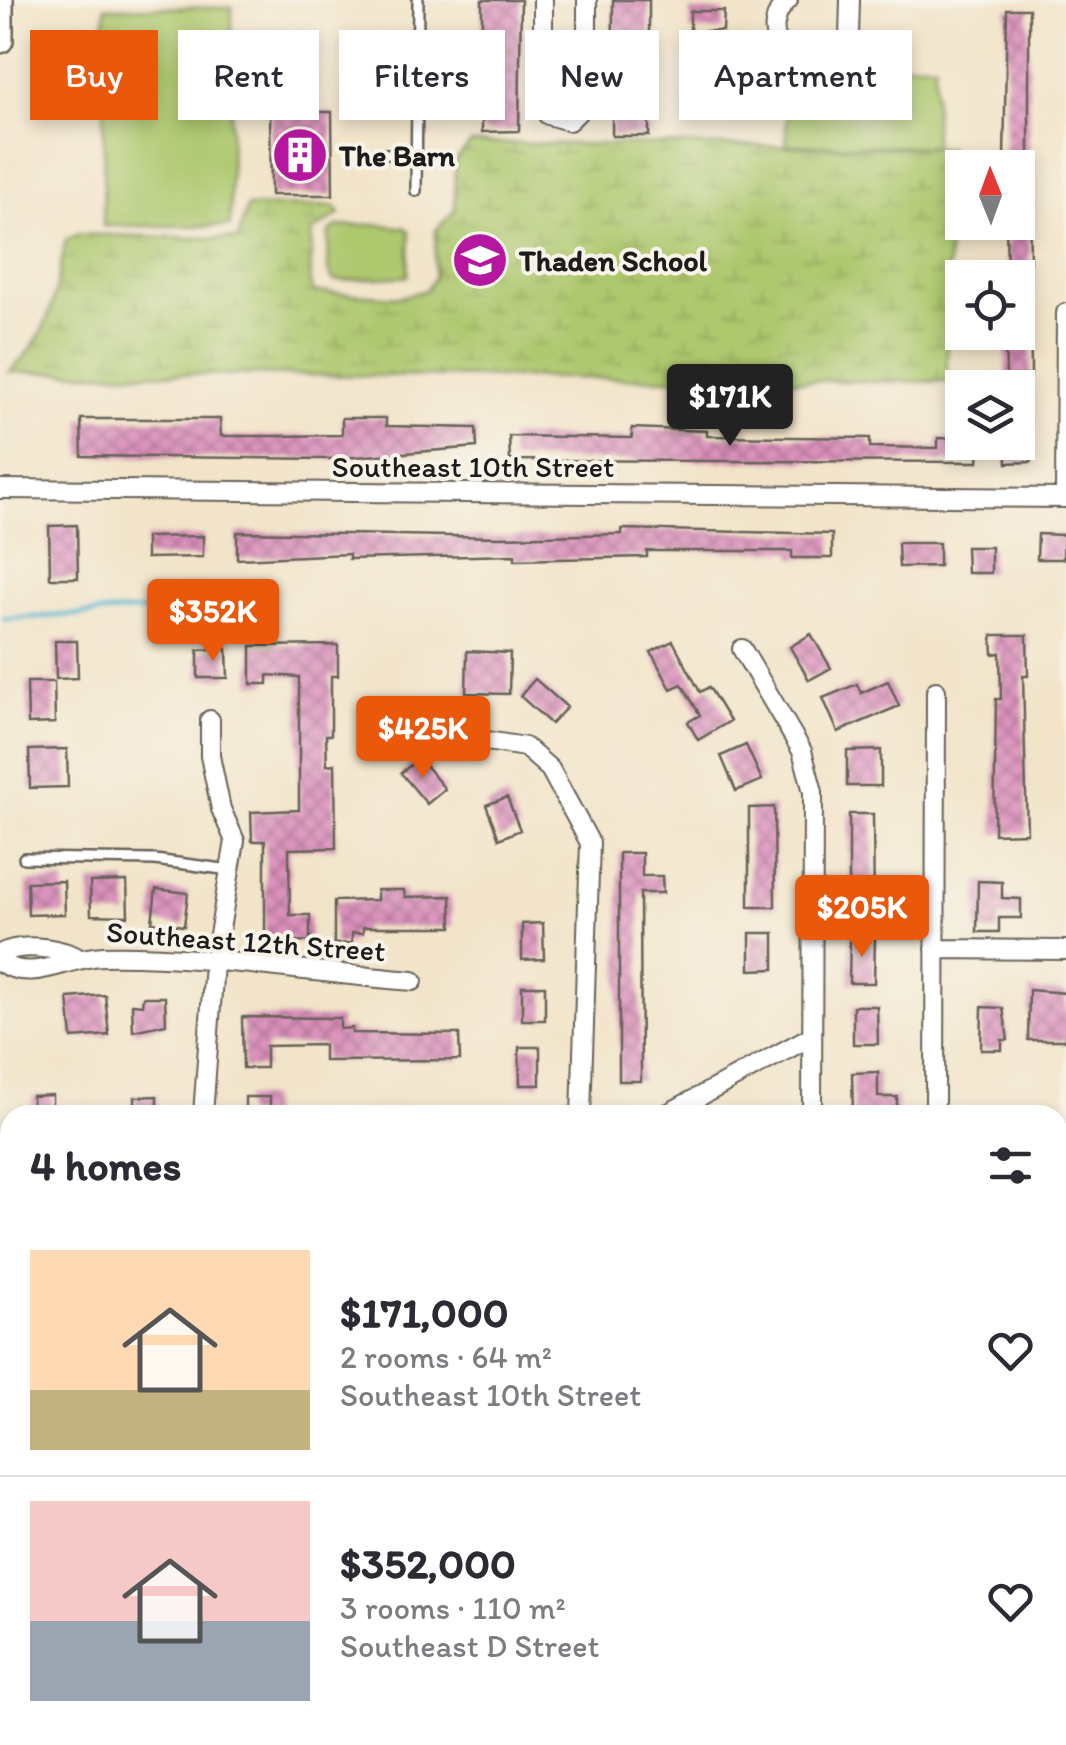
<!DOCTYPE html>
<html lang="en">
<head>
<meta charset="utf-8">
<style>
	:root { --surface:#fff; --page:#f2f2f3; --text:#2b2b33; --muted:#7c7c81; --line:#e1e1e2; --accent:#ea580c }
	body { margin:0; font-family:Itim,sans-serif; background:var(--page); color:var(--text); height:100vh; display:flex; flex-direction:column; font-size:38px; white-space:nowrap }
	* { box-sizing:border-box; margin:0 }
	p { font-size:32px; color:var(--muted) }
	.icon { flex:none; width:55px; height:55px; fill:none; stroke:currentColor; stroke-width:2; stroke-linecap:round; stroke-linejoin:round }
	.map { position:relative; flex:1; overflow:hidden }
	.panel { position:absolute; left:0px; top:1105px; width:1068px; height:640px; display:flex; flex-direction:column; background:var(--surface); border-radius:30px 30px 0 0; box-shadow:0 5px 15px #0003 }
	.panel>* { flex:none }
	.guide { position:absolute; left:30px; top:30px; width:1008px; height:90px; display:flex; gap:20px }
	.needle { width:65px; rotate:359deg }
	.tools { position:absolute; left:945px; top:150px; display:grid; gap:20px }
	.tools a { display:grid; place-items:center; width:90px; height:90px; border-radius:0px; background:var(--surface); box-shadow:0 5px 15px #0003; font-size:50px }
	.price { position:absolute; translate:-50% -85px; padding:0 22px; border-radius:10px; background:var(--accent); color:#fff; font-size:32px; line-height:65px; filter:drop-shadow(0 2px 5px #0008) }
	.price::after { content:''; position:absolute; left:50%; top:60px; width:30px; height:22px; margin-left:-15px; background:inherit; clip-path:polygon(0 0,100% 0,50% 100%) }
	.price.active { background:#222; color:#fff }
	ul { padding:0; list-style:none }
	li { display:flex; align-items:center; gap:30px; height:250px; padding:0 30px }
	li+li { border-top:2px solid var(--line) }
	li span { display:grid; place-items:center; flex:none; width:280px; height:200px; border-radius:0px; color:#555 }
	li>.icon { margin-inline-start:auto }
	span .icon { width:120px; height:120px; fill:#fffc; stroke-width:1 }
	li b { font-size:42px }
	h2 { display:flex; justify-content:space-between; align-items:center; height:120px; padding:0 30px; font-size:42px }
	.pill { padding:0 35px; border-radius:0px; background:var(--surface); box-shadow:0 5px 15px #0003; font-size:35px; line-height:90px }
	.pill.active { background:var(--accent); color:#fff }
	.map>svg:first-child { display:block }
	.wetland { fill:url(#wetland-marsh); stroke:#657245; stroke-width:2.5 }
	.park { fill:#aec86e; stroke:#657245; stroke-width:2.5 }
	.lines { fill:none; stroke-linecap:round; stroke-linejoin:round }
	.stream { stroke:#50b6ce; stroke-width:5 }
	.building { fill:url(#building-cross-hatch) }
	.lane-casing { stroke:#676259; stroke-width:14 }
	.street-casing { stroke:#676259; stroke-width:22 }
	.secondary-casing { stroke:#676259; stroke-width:30 }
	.primary-casing { stroke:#676259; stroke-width:32 }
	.lane { stroke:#fff; stroke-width:9 }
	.street { stroke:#fff; stroke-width:18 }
	.secondary { stroke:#fff; stroke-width:25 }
	.primary { stroke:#fff; stroke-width:28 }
	.labels { text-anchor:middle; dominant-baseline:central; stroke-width:8; stroke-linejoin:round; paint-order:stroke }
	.poi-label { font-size:30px; font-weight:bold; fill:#1c1c1c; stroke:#f7f3e8; text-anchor:start }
	.street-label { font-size:30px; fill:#1c1c1c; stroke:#f7f3e8 }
</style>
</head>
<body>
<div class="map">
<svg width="1066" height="1745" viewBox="0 0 1066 1745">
	<defs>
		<pattern id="wetland-marsh" width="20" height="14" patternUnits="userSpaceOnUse" patternTransform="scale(2.5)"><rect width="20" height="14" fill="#aec86e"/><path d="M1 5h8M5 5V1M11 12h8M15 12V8" fill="none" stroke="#95ab5f"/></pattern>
		<pattern id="building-cross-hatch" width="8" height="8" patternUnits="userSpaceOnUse" patternTransform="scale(2.5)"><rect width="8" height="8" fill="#db91bc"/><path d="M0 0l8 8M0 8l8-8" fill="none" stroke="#b17698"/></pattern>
	</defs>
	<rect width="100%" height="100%" fill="#f7f3e8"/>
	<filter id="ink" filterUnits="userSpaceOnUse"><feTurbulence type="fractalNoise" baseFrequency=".01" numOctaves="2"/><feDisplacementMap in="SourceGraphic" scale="20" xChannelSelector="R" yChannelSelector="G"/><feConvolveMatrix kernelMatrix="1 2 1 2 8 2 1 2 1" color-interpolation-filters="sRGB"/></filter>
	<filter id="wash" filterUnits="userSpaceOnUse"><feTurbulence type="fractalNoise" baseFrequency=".0048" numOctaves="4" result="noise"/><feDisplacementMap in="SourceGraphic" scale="40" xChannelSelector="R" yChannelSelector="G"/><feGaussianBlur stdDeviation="2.25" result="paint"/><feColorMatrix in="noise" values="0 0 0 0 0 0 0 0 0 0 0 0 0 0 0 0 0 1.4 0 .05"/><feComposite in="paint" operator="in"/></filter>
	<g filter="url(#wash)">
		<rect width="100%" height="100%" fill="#f2e4c9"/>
		<!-- wetland -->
		<path class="wetland" d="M 471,143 L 949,148 L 947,382 L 10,372 C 54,331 54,296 66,240 L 78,234 L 238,239 L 247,207 L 334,206 L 340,214 L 312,232 L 310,283 L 314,292 L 401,297 L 426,290 L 434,278 L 436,230 L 455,210 L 455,161 Z"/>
		<!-- park -->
		<path class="park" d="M 105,7 L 232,8 L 230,226 L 103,226 Z
			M 787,62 L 935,64 L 934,147 L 786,145 Z
			M 375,224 L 406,228 L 410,233 L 408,276 L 334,281 L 328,270 L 329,233 L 336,227 Z"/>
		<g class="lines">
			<!-- stream -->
			<path class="stream" d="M 4,619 L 168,609"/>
		</g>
		<g id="blocks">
			<!-- building -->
			<path class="building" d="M 482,0 L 521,0 L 519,131 L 482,132 Z
				M 613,0 L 649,0 L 649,136 L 612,136 Z
				M 1007,9 L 1029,9 L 1029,158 L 1004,158 Z
				M 690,11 L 724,11 L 723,31 L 690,31 Z
				M 429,72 L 445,72 L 445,87 L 429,87 Z
				M 270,112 L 332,112 L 333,195 L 271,195 Z
				M 1018,166 L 1029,166 L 1031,375 L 1006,376 L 1005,335 L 1018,334 L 1018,268 L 1007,268 L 1006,225 L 1018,225 Z
				M 342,418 L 386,418 L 386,426 L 476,428 L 477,447 L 331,459 L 82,456 L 81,419 L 220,419 L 221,436 L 277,436 L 342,435 Z
				M 1018,421 L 1030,421 L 1031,462 L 1007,463 L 1006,442 L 1018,442 Z
				M 632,428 L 707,431 L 707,436 L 870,438 L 870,447 L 938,448 L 938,438 L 962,439 L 962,442 L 979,442 L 978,462 L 510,460 L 509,436 L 632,438 Z
				M 77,525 L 78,578 L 50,578 L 49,526 Z
				M 622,529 L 832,534 L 832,558 L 792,558 L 792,551 L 647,551 L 647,557 L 558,559 L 515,560 L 515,555 L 349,559 L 349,554 L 237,559 L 237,532 L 501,537 L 622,534 Z
				M 1038,534 L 1064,535 L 1063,559 L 1037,559 Z
				M 203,536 L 203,557 L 146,558 L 146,537 Z
				M 898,543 L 939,543 L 939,566 L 899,567 Z
				M 966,547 L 991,547 L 991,573 L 967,573 Z
				M 811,634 L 831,668 L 809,680 L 790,647 Z
				M 992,635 L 1027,635 L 1028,676 L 1023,676 L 1027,833 L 994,834 L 996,699 L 1001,699 L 1000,653 L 993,654 Z
				M 55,641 L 77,641 L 78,678 L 56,679 Z
				M 673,641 L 700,692 L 709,687 L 730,721 L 698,740 L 688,722 L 700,715 L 682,684 L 671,689 L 651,652 Z
				M 338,645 L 338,676 L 331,676 L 331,735 L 326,735 L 327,765 L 335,764 L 336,848 L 289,849 L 290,915 L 310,915 L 310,941 L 265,942 L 265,841 L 252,841 L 251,812 L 299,810 L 299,677 L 268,675 L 268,684 L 251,684 L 251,646 Z
				M 227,649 L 228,678 L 198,678 L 198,650 Z
				M 467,651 L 510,653 L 509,694 L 466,693 Z
				M 535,679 L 567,707 L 551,724 L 520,696 Z
				M 888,681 L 899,706 L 838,732 L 823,698 L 857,684 L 861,693 Z
				M 27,682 L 54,682 L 55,723 L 28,724 Z
				M 746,745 L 762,780 L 736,791 L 721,756 Z
				M 67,749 L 68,787 L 30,788 L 29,750 Z
				M 881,750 L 881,786 L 847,786 L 847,751 Z
				M 419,758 L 445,789 L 427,804 L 401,773 Z
				M 507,797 L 520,830 L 499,839 L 486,805 Z
				M 774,807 L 775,907 L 749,907 L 749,808 Z
				M 849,814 L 873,814 L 874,913 L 849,913 Z
				M 619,853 L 642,853 L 642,876 L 662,876 L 663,893 L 640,893 L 641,1081 L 619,1081 Z
				M 64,881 L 65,914 L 28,915 L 27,882 Z
				M 127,881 L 128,916 L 91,915 L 90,882 Z
				M 978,881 L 1002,882 L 1002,898 L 1021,899 L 1021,918 L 999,918 L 999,932 L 977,932 Z
				M 156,889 L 188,893 L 184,926 L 152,922 Z
				M 377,890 L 404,890 L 405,897 L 451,896 L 452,927 L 363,927 L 363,933 L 352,933 L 352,943 L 334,944 L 334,901 L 377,900 Z
				M 543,923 L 544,959 L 522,960 L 522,924 Z
				M 750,933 L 774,933 L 774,969 L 750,970 Z
				M 850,936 L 875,937 L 874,983 L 849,983 Z
				M 522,986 L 545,986 L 545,1020 L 522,1020 Z
				M 1029,990 L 1066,993 L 1065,1040 L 1028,1040 Z
				M 105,995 L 109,1035 L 72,1038 L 68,998 Z
				M 143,997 L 165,997 L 166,1024 L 133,1031 L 132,1004 L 142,1005 Z
				M 853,1006 L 877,1006 L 878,1044 L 853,1044 Z
				M 982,1007 L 1003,1008 L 1008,1040 L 1002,1040 L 1002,1050 L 981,1050 Z
				M 242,1017 L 340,1018 L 340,1029 L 352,1028 L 352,1033 L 459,1034 L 460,1060 L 324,1061 L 324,1045 L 266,1046 L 266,1068 L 243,1068 Z
				M 519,1047 L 540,1047 L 540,1085 L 520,1085 Z
				M 878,1072 L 878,1097 L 897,1097 L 897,1115 L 853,1115 L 852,1073 Z
				M 52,1095 L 52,1115 L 32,1115 L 32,1096 Z
				M 157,1096 L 157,1115 L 135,1115 L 135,1097 Z
				M 245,1097 L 270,1097 L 270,1115 L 245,1115 Z"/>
		</g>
	</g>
	<g filter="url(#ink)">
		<use href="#blocks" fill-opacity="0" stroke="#676259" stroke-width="2.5"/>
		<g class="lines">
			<!-- lane casing -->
			<g class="lane-casing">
				<path id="lane" d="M 372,154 L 416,154
					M 416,191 L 418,0
					M 24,858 L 155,860 L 230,870
					M 491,1735 L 495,1745
					M 227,1745 L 234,1735
					M 290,1745 L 300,1735"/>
			</g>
			<!-- street casing -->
			<g class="street-casing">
				<path id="street" d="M 543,0 L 543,104 L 548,115 L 569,121 L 584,106 L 587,94 L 587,0
					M 788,0 C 773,14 769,36 784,51 L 842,46 L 849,37 L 850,0
					M 0,489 L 1066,498
					M 1065,498 L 1066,313
					M 742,649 L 802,751 L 813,792 L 812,1115
					M 474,739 L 525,747 L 550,769 L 590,843 L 581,1115
					M 935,949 L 1066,950
					M 0,954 C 20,943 54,947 75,956
					M 0,962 C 33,984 66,957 103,956 C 200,954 314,973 413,981
					M 203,1115 L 214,964 L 235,841 L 221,809 L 210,756 L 210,720
					M 665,1115 L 812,1036
					M 935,1115 L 936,691
					M 626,1745 L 626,1735
					M 1004,1745 L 1004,1735"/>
			</g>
			<!-- secondary casing -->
			<g class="secondary-casing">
				<path id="secondary" d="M 0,40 L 0,0
					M 0,1571 L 10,1660
					M 32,1735 L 36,1745"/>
			</g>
			<!-- primary casing -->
			<g class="primary-casing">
				<path id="primary" d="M 0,1557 L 10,1557
					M 1058,1563 L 1066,1563"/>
			</g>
			<!-- lane -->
			<use href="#lane" class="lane"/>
			<!-- street -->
			<use href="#street" class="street"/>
			<!-- secondary -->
			<use href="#secondary" class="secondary"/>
			<!-- primary -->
			<use href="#primary" class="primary"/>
		</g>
	</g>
	<!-- icons -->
	<defs>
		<g id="building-disc" transform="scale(2.875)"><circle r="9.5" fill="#b5179e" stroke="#f7f3e8"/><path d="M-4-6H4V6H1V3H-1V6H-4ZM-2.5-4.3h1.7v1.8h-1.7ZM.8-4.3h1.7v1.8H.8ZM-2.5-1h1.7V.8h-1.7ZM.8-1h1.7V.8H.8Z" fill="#fff"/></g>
		<g id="school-disc" transform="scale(2.875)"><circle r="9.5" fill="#b5179e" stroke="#f7f3e8"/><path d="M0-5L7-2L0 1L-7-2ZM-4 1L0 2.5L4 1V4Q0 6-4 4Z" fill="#fff"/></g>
	</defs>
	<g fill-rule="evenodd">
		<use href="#building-disc" x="300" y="155"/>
		<use href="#school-disc" x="480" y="260"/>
	</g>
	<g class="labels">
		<!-- poi labels -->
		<g class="poi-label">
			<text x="339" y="155">The Barn</text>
			<text x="519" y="260">Thaden School</text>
		</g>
		<!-- street labels -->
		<g class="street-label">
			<text x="473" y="466">Southeast 10th Street</text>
			<text transform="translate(246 941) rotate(4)">Southeast 12th Street</text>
		</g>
	</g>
</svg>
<div class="tools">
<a><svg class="needle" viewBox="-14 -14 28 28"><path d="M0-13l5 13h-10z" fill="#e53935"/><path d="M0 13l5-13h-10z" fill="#7c7c81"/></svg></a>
<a><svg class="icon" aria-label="locate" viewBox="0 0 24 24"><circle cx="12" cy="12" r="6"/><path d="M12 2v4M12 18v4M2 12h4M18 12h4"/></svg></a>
<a><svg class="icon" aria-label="layers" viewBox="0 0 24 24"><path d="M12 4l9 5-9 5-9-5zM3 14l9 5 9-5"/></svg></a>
</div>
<b class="price active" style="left:730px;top:449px">$171K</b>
<b class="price" style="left:213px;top:664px">$352K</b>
<b class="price" style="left:423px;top:781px">$425K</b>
<b class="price" style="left:862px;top:960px">$205K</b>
<div class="guide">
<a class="pill active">Buy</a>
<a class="pill">Rent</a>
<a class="pill">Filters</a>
<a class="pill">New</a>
<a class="pill">Apartment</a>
</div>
<section class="panel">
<h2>4 homes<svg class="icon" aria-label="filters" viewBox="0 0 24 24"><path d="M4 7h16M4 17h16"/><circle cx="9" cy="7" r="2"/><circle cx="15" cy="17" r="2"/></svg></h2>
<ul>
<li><span style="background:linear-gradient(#ffd9b3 70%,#c2b280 0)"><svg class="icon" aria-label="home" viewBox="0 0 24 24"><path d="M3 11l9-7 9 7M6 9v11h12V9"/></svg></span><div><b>$171,000</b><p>2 rooms · 64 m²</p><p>Southeast 10th Street</p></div><svg class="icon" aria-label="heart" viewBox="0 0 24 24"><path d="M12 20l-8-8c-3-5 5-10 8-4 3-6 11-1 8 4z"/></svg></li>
<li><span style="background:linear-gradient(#f6c9c9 60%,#9aa5b1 0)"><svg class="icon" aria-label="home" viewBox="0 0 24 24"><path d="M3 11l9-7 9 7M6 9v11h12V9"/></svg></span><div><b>$352,000</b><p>3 rooms · 110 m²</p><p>Southeast D Street</p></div><svg class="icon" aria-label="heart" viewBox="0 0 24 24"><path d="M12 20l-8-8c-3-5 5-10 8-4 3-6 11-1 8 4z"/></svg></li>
</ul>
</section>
</div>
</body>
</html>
